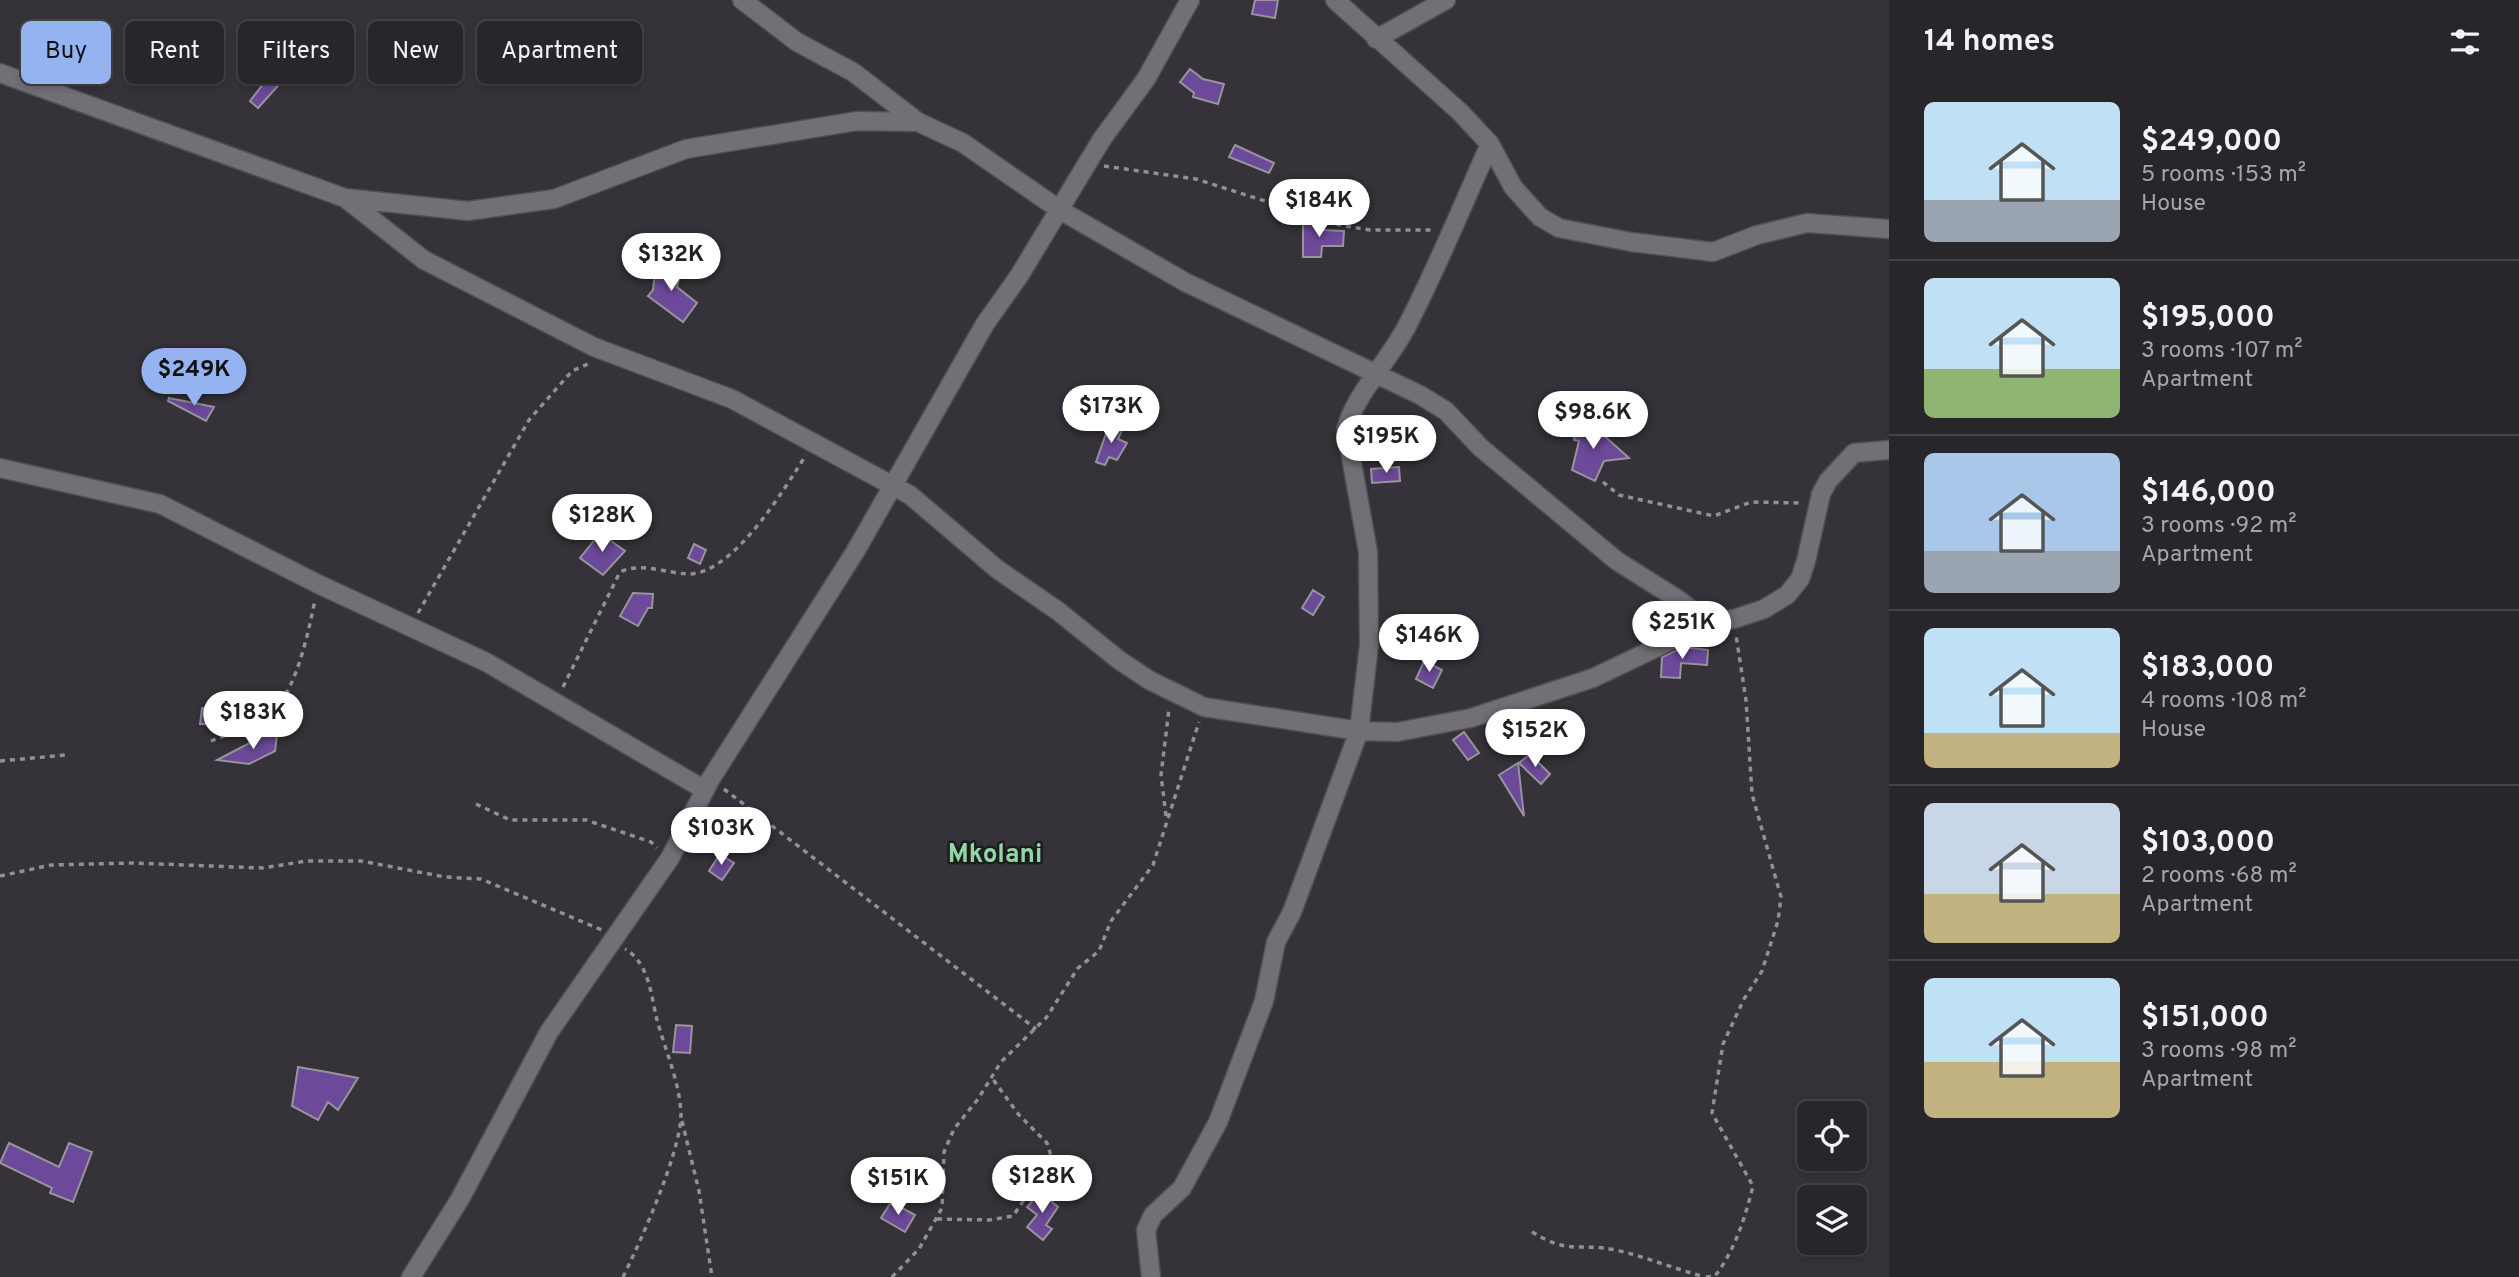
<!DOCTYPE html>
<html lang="en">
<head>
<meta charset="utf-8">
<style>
	:root { --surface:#28262b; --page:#302e33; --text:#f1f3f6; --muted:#a5a5a9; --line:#444347; --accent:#95b2f1 }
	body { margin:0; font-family:Overpass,sans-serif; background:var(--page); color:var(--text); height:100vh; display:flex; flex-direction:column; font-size:26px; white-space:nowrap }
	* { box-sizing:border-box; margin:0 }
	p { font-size:23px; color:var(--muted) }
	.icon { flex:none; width:38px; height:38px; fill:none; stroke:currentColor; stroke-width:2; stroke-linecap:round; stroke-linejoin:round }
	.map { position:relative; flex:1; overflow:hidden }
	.panel { display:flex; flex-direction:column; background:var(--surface); width:630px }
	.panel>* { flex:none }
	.hud { position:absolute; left:21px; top:21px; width:665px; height:63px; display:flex; gap:14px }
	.fabs { position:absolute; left:1797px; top:1101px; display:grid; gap:14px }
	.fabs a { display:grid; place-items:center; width:70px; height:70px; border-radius:10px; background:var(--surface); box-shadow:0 4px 10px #0003,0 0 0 2px var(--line); font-size:35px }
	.price { position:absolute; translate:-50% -60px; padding:0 16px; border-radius:24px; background:#fff; color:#222; font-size:23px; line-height:46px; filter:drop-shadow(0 2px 4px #0008) }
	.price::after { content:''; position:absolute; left:50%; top:42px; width:21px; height:16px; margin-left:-10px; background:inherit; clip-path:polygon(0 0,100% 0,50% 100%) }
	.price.on { background:var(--accent); color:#111 }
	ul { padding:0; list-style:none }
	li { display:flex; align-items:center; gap:21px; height:175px; padding:0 35px }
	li+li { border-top:2px solid var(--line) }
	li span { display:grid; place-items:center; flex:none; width:196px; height:140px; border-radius:10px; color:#555 }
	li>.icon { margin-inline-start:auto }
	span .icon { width:84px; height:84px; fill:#fffc; stroke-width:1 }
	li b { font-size:30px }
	h2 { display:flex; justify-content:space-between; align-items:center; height:84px; padding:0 35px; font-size:30px }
	.tag { padding:0 24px; border-radius:10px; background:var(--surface); box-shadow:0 4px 10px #0003,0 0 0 2px var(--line); font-size:24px; line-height:63px }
	.tag.on { background:var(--accent); color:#111 }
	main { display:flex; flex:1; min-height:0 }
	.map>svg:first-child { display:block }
	.building { fill:#6d4a99; stroke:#97949b; stroke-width:2 }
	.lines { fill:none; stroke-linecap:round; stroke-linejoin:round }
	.street-casing { stroke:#504f54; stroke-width:21 }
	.path { stroke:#919095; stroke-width:3.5; stroke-dasharray:5 5; stroke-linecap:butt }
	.street { stroke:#726f76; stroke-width:18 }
	.labels { text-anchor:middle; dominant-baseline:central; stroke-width:5; stroke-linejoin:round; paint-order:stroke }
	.quarter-label { font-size:26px; font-weight:bold; fill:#91d7a5; stroke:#1c1b1e }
</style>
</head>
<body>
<main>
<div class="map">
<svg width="1889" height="1277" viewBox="0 0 1889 1277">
	<rect width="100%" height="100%" fill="#353339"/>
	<!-- building -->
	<path class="building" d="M 1255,0 L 1278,0 L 1275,18 L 1252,14 Z
		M 1190,69 L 1203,79 L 1224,84 L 1218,104 L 1193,97 L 1194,93 L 1180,82 Z
		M 274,70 L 285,78 L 258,108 L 250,101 Z
		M 1235,145 L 1274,163 L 1269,173 L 1229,157 Z
		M 1303,220 L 1321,221 L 1321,230 L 1344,231 L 1343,246 L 1322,246 L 1321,257 L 1303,257 Z
		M 656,264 L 681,270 L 677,287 L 697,303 L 683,322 L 648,296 L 653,290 Z
		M 169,398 L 214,407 L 206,421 L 168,401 Z
		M 1110,422 L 1123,428 L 1118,439 L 1127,443 L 1117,460 L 1109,457 L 1105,465 L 1096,462 Z
		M 1576,424 L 1600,427 L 1600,432 L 1629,458 L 1604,461 L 1595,481 L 1572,470 L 1579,441 L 1574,440 Z
		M 1399,467 L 1400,481 L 1372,483 L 1371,469 Z
		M 600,533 L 625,551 L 603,575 L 580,558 Z
		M 694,544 L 706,550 L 700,564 L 688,558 Z
		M 1313,590 L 1324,597 L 1313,615 L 1302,608 Z
		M 633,593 L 653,594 L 652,608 L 648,608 L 638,626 L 620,616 Z
		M 1683,647 L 1708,650 L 1707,665 L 1681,663 L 1680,678 L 1661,677 L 1662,657 Z
		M 1424,661 L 1442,670 L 1433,688 L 1416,679 Z
		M 202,708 L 221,710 L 220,724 L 200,724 Z
		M 1570,725 L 1573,738 L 1528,748 L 1524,734 Z
		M 1464,732 L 1479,753 L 1468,760 L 1453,740 Z
		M 267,734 L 277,735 L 275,751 L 249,764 L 217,760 Z
		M 1530,754 L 1550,774 L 1541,784 L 1519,763 Z
		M 1518,763 L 1524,816 L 1499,775 Z
		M 720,854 L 734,863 L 722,880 L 709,871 Z
		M 676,1025 L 692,1026 L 690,1053 L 673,1052 Z
		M 298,1067 L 327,1072 L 358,1078 L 338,1110 L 328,1102 L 318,1120 L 292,1106 Z
		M 9,1143 L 59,1167 L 69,1143 L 92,1152 L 73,1202 L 50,1193 L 52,1188 L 0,1163 Z
		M 1040,1192 L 1058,1207 L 1046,1225 L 1052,1229 L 1043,1240 L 1027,1227 L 1037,1215 L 1027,1207 Z
		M 891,1202 L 915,1215 L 905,1232 L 881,1218 Z"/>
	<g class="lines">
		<!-- street casing -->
		<g class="street-casing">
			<path id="street" d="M 742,0 L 797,42 L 853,72 L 918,122
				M 1335,0 L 1460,112 L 1490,144 L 1513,187 L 1540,217 L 1559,228 L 1631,242 L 1713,252 L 1757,235 L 1807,223 L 1889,229
				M 1376,39 L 1446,0
				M 0,73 L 345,198 L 468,211 L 554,199 L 686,149 L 857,121 L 918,122 L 963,143 L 1060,210 L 1185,282 L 1420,395 L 1446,411 L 1481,448 L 1617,561 L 1679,600 L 1708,623
				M 345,198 L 424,260 L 594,347 L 732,399 L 910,495 L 997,569 L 1058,611 L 1119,660 L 1149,680 L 1204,707 L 1359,731 L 1397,732 L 1471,718 L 1593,678 L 1708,623 L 1734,619 L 1764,609 L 1787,595 L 1800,579 L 1806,561 L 1821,494 L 1828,481 L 1854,453 L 1889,450
				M 0,468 L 160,504 L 318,584 L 486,662 L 705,790
				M 411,1277 L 460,1199 L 549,1032 L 670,858 L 710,780 L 855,552 L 985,324 L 1019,276 L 1102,139 L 1146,79 L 1190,0
				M 1151,1277 L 1146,1230 L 1153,1215 L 1182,1188 L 1218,1122 L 1264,1001 L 1276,942 L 1292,912 L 1359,731 L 1369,645 L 1368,552 L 1346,429 C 1355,394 1390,360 1408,324 C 1438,266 1463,204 1490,144"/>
		</g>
		<!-- path -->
		<path class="path" d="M 1104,166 L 1196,179 L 1340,225 L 1370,230 L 1434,230
			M 1603,482 L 1619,495 L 1714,516 L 1751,502 L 1803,503
			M 418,613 L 529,420 L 572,371 L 590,363
			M 563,687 L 620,572 C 641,562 666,573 688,574 C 734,574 784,489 806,455
			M 211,741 C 233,732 258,724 275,708 C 297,688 309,629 315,600
			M 0,761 L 66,755
			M 724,789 L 1036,1029
			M 476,804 L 510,820 L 586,820 L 651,842 L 657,848
			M 1166,816 L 1161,775 L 1169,709
			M 0,876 L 51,865 L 134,863 L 262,868 L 307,861 L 361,861 L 445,877 L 481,879 L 602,930
			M 682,1121 L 699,1191 L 712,1277
			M 937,1219 L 989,1220 L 1013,1216 L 1052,1159 L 1047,1143 L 1019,1115 L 992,1078
			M 1532,1232 C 1572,1256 1577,1242 1616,1250 C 1646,1257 1675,1269 1705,1277
			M 623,1277 C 640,1243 681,1151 681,1115 C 680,1081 664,1048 656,1016 C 651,993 648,962 625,949
			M 892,1277 L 919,1249 L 942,1208 L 944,1152 L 954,1129 L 978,1099 L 1001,1062 L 1046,1018 L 1078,968 L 1099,951 L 1111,921 L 1153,865 L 1199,722
			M 1706,1277 L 1715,1276 C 1735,1250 1745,1218 1753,1186 L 1712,1113 L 1723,1044 L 1744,999 L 1762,971 L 1778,921 L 1781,897 L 1752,794 L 1746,700 L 1736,635"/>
		<!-- street -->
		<use href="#street" class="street"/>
	</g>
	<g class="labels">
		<!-- quarter labels -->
		<g class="quarter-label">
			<text x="995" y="855">Mkolani</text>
		</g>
	</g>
</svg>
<div class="fabs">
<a><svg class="icon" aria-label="locate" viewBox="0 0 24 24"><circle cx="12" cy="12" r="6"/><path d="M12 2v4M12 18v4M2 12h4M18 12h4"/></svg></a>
<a><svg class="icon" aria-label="layers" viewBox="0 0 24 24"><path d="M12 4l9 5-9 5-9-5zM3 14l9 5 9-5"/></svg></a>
</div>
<b class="price" style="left:1319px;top:239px">$184K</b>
<b class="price" style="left:671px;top:293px">$132K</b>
<b class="price on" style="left:194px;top:408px">$249K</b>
<b class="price" style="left:1111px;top:445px">$173K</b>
<b class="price" style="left:1593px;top:451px">$98.6K</b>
<b class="price" style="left:1386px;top:475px">$195K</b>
<b class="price" style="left:602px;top:554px">$128K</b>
<b class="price" style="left:1682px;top:661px">$251K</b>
<b class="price" style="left:1429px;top:674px">$146K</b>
<b class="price" style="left:253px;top:751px">$183K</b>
<b class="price" style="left:1535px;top:769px">$152K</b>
<b class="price" style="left:721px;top:867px">$103K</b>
<b class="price" style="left:1042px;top:1215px">$128K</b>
<b class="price" style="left:898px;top:1217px">$151K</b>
<div class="hud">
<a class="tag on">Buy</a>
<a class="tag">Rent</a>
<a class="tag">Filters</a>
<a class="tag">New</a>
<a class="tag">Apartment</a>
</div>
</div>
<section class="panel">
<h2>14 homes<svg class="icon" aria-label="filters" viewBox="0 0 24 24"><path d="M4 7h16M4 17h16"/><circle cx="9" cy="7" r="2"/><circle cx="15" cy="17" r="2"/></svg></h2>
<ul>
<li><span style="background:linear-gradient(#bfe0f5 70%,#9aa5b1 0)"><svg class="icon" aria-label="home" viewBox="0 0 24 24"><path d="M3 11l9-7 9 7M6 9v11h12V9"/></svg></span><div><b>$249,000</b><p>5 rooms · 153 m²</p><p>House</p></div></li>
<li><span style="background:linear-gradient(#bfe0f5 65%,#8fb573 0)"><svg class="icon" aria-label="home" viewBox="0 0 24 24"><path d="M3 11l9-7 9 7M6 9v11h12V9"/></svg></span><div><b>$195,000</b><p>3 rooms · 107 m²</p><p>Apartment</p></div></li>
<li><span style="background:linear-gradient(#a9c7e8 70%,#9aa5b1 0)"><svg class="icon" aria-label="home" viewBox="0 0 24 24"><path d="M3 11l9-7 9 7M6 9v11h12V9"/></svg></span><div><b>$146,000</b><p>3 rooms · 92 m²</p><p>Apartment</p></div></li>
<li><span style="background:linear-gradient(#bfe0f5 75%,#c2b280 0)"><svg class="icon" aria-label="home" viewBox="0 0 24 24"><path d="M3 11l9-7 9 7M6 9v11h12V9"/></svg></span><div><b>$183,000</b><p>4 rooms · 108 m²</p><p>House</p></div></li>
<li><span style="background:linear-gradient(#c9d6e8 65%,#c2b280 0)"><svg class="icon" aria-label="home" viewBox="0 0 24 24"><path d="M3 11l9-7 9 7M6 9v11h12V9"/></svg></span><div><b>$103,000</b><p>2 rooms · 68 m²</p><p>Apartment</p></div></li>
<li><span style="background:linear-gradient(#bfe0f5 60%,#c2b280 0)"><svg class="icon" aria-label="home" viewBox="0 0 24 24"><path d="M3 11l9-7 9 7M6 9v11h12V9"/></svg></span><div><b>$151,000</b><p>3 rooms · 98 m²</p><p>Apartment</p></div></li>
</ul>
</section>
</main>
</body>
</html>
